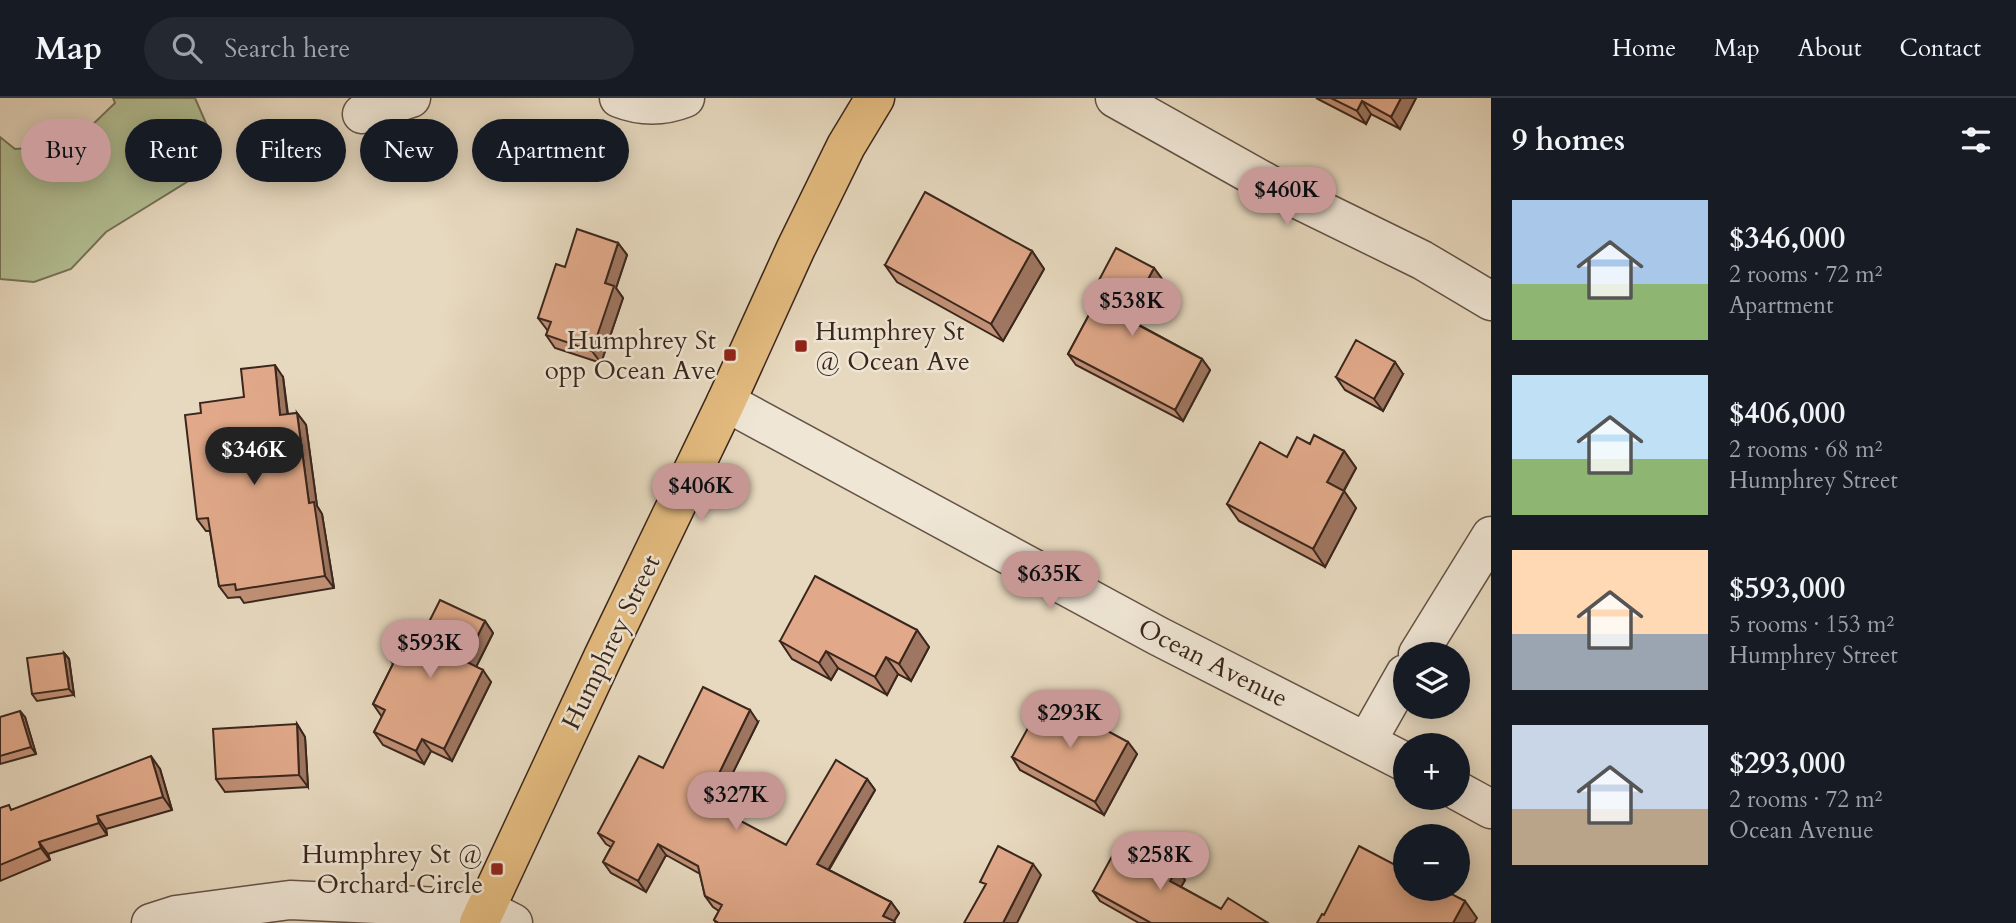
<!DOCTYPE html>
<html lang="en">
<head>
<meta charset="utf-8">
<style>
	:root { --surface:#171b24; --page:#242831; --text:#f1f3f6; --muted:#9ea1a6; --line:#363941; --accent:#c59692 }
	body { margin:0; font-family:Cardo,serif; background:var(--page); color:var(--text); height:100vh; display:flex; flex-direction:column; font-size:26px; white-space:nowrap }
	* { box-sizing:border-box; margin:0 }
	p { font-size:23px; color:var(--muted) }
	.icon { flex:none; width:38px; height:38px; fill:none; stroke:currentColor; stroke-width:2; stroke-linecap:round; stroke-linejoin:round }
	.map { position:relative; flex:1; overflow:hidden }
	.drawer { display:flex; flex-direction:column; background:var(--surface); width:525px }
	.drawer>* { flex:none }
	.guide { position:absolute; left:21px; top:21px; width:665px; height:63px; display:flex; gap:14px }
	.buttons { position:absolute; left:1393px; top:544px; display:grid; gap:14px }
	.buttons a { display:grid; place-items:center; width:77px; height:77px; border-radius:50%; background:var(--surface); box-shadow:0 4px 18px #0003; font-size:35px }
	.price { position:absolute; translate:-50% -60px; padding:0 16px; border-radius:24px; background:var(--accent); color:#111; font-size:23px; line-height:46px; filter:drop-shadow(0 2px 4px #0008) }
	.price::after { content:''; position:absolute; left:50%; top:42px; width:21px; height:16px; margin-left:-10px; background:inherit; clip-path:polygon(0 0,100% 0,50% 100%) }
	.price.current { background:#222; color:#fff }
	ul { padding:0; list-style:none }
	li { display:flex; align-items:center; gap:21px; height:175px; padding:0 21px }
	li span { display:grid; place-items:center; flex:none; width:196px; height:140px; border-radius:0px; color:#555 }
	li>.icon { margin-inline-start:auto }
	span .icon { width:84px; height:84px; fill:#fffc; stroke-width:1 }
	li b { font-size:30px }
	h2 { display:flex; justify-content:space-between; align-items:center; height:84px; padding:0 21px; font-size:30px }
	.tag { padding:0 24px; border-radius:32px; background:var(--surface); box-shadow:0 4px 18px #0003; font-size:24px; line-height:63px }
	.tag.current { background:var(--accent); color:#111 }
	header { display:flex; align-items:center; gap:42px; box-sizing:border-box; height:98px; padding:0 35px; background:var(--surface); border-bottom:2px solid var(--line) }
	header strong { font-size:33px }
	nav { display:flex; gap:38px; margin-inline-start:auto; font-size:24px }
	.search { width:490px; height:63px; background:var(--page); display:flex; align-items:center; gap:18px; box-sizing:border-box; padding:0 24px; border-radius:38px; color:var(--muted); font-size:26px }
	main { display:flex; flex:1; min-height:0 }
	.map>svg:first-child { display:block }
	.green { fill:#b3c094; stroke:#767358; stroke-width:2 }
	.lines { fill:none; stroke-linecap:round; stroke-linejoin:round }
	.minor-casing { stroke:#655346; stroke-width:41 }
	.major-casing { stroke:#3a261d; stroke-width:41 }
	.minor { stroke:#efe6d5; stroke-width:38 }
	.major { stroke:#e4bc80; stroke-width:38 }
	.wall { fill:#c29177; stroke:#3a261d; stroke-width:2 }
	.shaded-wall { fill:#9e7661; stroke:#3a261d; stroke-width:2 }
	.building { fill:#e1a98a; stroke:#3a261d; stroke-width:2 }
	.poi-dot { fill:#8f2418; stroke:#efe6d5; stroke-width:2.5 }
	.labels { text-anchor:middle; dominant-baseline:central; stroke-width:5; stroke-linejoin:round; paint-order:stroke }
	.poi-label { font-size:26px; fill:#3a261d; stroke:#efe6d5; text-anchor:end }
	.street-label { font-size:26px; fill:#3a261d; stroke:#efe6d5 }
</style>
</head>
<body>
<header>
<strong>Map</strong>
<div class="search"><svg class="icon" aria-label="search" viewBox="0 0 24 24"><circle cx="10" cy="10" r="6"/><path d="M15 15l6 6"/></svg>Search here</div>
<nav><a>Home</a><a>Map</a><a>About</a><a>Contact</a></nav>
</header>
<main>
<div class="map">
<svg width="1491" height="825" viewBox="0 0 1491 825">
	<rect width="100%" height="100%" fill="#e7d9bf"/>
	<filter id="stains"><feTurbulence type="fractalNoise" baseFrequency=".00286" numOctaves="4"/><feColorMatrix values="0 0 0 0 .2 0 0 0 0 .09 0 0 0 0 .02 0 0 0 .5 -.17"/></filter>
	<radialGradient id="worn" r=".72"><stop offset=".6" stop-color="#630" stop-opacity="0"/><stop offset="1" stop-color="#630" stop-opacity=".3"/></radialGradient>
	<!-- green -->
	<path class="green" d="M 113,0 L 195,0 L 209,32 L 190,82 L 106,134 L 71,171 L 34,184 L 0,181 L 0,39 L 15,51 L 48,49 L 87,32 L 115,5 Z"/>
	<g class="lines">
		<!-- minor casing -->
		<g class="minor-casing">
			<path id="minor" d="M 619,0 C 642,9 662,9 685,0
				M 1115,0 L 1281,93 L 1422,162 L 1491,203
				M 362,16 L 411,0
				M 726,304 L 1158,538 L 1405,664
				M 1418,556 L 1491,438
				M 1367,643 L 1405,576
				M 1458,693 L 1491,711
				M 151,825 L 176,817 L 290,802 L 485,811 L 513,825"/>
		</g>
		<!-- major casing -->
		<g class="major-casing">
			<path id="major" d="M 479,825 L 603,559 L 726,304 L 796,150 L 846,48 L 875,0"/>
		</g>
		<!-- minor -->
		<use href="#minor" class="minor"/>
		<!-- major -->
		<use href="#major" class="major"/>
	</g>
	<!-- wall -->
	<path class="wall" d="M 1316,0 L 1416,0 L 1400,31 L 1371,16 L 1366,26 Z
		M 618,145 L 627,157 L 616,190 L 623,200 L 601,265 L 555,250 L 546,237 L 548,233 L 538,220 L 565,169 Z
		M 1032,153 L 1044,171 L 1003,243 L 897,184 L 885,167 Z
		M 1154,170 L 1162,181 L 1137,226 L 1202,261 L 1210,272 L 1183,323 L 1076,267 L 1068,256 L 1103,191 L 1098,184 Z
		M 1403,276 L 1383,313 L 1345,292 L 1336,279 Z
		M 283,279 L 288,316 L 297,315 L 306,327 L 317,408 L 322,416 L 334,490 L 244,505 L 240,499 L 228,500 L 219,488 L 210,433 L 206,433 L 197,421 L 244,299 Z
		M 1310,346 L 1344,353 L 1356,370 L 1344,393 L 1356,410 L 1325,469 L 1239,423 L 1227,406 L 1287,359 Z
		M 485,523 L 493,535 L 476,569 L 491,584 L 452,663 L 431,653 L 424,666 L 383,647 L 374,634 L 382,619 L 373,606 L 393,566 L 389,559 L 421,540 Z
		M 917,532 L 929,549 L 911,583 L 898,576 L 887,597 L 838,570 L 831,582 L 792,561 L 780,543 Z
		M 64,555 L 69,561 L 74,597 L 37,603 L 32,596 Z
		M 0,619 L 25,619 L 36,656 L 0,666 Z
		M 758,624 L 715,710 L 786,747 L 867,681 L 875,692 L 829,772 L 891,804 L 899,815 L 894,823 L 895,825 L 716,825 L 714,822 L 719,813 L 713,809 L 705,798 L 700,776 L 666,757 L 646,794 L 611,775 L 603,764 L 611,749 L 606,746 L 598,735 L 663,670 Z
		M 297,626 L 305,639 L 308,689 L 225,694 L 216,681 Z
		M 1128,644 L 1137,656 L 1104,717 L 1020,672 L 1012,659 Z
		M 160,671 L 172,712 L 106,731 L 107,737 L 48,756 L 50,762 L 0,783 L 0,710 L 12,712 Z
		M 1177,771 L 1185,782 L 1181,789 L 1221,811 L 1268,825 L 1139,825 L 1100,803 L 1093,793 Z"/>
	<!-- shaded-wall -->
	<path class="shaded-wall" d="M 1401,0 L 1416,0 L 1400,31 L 1391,19 Z
		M 1362,3 L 1371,16 L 1366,26 L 1357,13 Z
		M 618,145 L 627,157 L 616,190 L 623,200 L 601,265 L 592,253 L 605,185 Z
		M 1032,153 L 1044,171 L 1003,243 L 991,226 Z
		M 1154,170 L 1162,181 L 1134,232 L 1127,221 Z
		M 1202,261 L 1210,272 L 1183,323 L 1175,312 Z
		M 1395,264 L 1403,276 L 1383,313 L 1374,301 Z
		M 275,267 L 283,279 L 289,330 L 280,317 Z
		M 297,315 L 306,327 L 317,408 L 322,416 L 334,490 L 325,478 L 309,405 Z
		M 1344,353 L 1356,370 L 1339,401 L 1327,384 Z
		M 1344,393 L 1356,410 L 1325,469 L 1313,451 Z
		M 485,523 L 493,535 L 473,575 L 465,563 Z
		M 917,532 L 929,549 L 911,583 L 899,566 Z
		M 826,553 L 838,570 L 831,582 L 819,565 Z
		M 64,555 L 69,561 L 74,597 L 69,591 Z
		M 886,559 L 898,576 L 887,597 L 875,579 Z
		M 483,572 L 491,584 L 452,663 L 444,651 Z
		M 750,612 L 758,624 L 713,715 L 705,704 Z
		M 20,613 L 25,619 L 36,656 L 31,649 Z
		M 297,626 L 305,639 L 308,689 L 299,677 Z
		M 422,641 L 431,653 L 424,666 L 416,653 Z
		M 1128,644 L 1137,656 L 1104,717 L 1095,704 Z
		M 151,658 L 160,671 L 172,712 L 163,699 Z
		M 867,681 L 875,692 L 825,777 L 817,766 Z
		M 97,718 L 106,731 L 107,737 L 99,725 Z
		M 39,744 L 48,756 L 50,762 L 41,750 Z
		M 658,746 L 666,757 L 646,794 L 638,783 Z
		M 1033,766 L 1041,777 L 1017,825 L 1003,825 Z
		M 1177,771 L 1185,782 L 1178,794 L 1170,783 Z
		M 1465,803 L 1477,820 L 1474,825 L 1453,825 Z
		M 891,804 L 899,815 L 894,823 L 895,825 L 888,825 L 883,818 Z"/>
	<!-- building -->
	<path class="building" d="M 1331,0 L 1401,0 L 1391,19 L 1362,3 L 1357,13 Z
		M 925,94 L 1032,153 L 991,226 L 885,167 Z
		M 577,131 L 618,145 L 605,185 L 614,188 L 592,253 L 546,237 L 551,224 L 538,220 L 556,166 L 565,169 Z
		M 1116,150 L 1154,170 L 1127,221 L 1202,261 L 1175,312 L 1068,256 L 1105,187 L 1098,184 Z
		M 1356,242 L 1395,264 L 1374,301 L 1336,279 Z
		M 275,267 L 280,317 L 297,315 L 309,405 L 314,404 L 325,478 L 236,492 L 235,486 L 219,488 L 208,420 L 197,421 L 185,317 L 201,315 L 200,305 L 244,299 L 241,271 Z
		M 1314,337 L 1344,353 L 1327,384 L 1344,393 L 1313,451 L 1227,406 L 1260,344 L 1287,359 L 1297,339 L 1310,346 Z
		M 815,478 L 917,532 L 899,566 L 886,559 L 875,579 L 826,553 L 819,565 L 780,543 Z
		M 440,502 L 485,523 L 465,563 L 483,572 L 444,651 L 422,641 L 416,653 L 374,634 L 385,612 L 373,606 L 395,562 L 389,559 L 402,531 L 421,540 Z
		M 64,555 L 69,591 L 32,596 L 27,560 Z
		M 703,589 L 750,612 L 705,704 L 786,747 L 836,662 L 867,681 L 817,766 L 891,804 L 883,818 L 894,823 L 893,825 L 719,825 L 714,822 L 722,807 L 705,798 L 698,768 L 658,746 L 638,783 L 603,764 L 614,744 L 598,735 L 639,658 L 663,670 Z
		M 1045,599 L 1128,644 L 1095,704 L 1012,659 Z
		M 20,613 L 31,649 L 0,658 L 0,619 Z
		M 297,626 L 299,677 L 216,681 L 213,631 Z
		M 151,658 L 163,699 L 97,718 L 99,725 L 39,744 L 41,750 L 0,767 L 0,710 L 9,707 L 11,712 Z
		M 1122,740 L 1177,771 L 1170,783 L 1221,811 L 1228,800 L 1268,825 L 1151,825 L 1093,793 Z
		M 998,748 L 1033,766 L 1003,825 L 964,825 L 986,786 L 980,784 Z
		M 1359,748 L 1405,772 L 1405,791 L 1442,791 L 1465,803 L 1453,825 L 1317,825 L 1322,816 L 1324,817 Z"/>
	<!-- markers -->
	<g class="poi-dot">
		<rect x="794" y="241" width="14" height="14" rx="3.5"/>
		<rect x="723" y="250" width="14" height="14" rx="3.5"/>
		<rect x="490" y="764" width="14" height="14" rx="3.5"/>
	</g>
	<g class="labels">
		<!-- poi labels -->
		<g class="poi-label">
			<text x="815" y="233" text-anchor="start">Humphrey St<tspan x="815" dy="30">@ Ocean Ave</tspan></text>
			<text x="716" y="242">Humphrey St<tspan x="716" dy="30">opp Ocean Ave</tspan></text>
			<text x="483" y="756">Humphrey St @<tspan x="483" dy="30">Orchard Circle</tspan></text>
		</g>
		<!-- street labels -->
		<g class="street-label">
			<text transform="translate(611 544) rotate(-64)">Humphrey Street</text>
			<text transform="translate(1213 565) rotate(27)">Ocean Avenue</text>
		</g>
	</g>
	<rect width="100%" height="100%" filter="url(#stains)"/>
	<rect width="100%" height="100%" fill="url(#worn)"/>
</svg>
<div class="buttons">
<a><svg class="icon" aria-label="layers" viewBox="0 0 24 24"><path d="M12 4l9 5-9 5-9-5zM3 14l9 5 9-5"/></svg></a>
<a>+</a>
<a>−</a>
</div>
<b class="price" style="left:1287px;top:129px">$460K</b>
<b class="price" style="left:1132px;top:240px">$538K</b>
<b class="price current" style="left:254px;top:389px">$346K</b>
<b class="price" style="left:701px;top:425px">$406K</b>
<b class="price" style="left:1050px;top:513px">$635K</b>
<b class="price" style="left:430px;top:582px">$593K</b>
<b class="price" style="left:1070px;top:652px">$293K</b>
<b class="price" style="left:736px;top:734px">$327K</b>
<b class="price" style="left:1160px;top:794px">$258K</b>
<div class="guide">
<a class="tag current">Buy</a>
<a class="tag">Rent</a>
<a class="tag">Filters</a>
<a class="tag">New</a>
<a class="tag">Apartment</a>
</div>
</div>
<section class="drawer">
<h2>9 homes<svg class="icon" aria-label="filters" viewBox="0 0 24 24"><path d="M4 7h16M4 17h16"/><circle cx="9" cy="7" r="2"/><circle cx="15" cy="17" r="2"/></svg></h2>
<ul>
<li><span style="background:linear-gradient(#a9c7e8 60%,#8fb573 0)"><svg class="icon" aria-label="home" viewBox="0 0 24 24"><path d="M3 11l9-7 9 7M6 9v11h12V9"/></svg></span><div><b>$346,000</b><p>2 rooms · 72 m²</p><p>Apartment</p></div></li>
<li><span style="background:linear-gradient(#bfe0f5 60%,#8fb573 0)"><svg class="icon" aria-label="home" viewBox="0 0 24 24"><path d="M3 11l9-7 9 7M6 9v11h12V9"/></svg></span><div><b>$406,000</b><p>2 rooms · 68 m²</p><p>Humphrey Street</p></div></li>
<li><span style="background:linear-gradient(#ffd9b3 60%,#9aa5b1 0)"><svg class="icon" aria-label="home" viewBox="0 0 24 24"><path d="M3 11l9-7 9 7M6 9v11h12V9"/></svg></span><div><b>$593,000</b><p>5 rooms · 153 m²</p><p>Humphrey Street</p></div></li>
<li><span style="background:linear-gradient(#c9d6e8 60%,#b9a48a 0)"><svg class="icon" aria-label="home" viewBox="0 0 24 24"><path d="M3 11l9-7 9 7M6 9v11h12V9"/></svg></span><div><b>$293,000</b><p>2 rooms · 72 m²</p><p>Ocean Avenue</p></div></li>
</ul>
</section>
</main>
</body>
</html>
